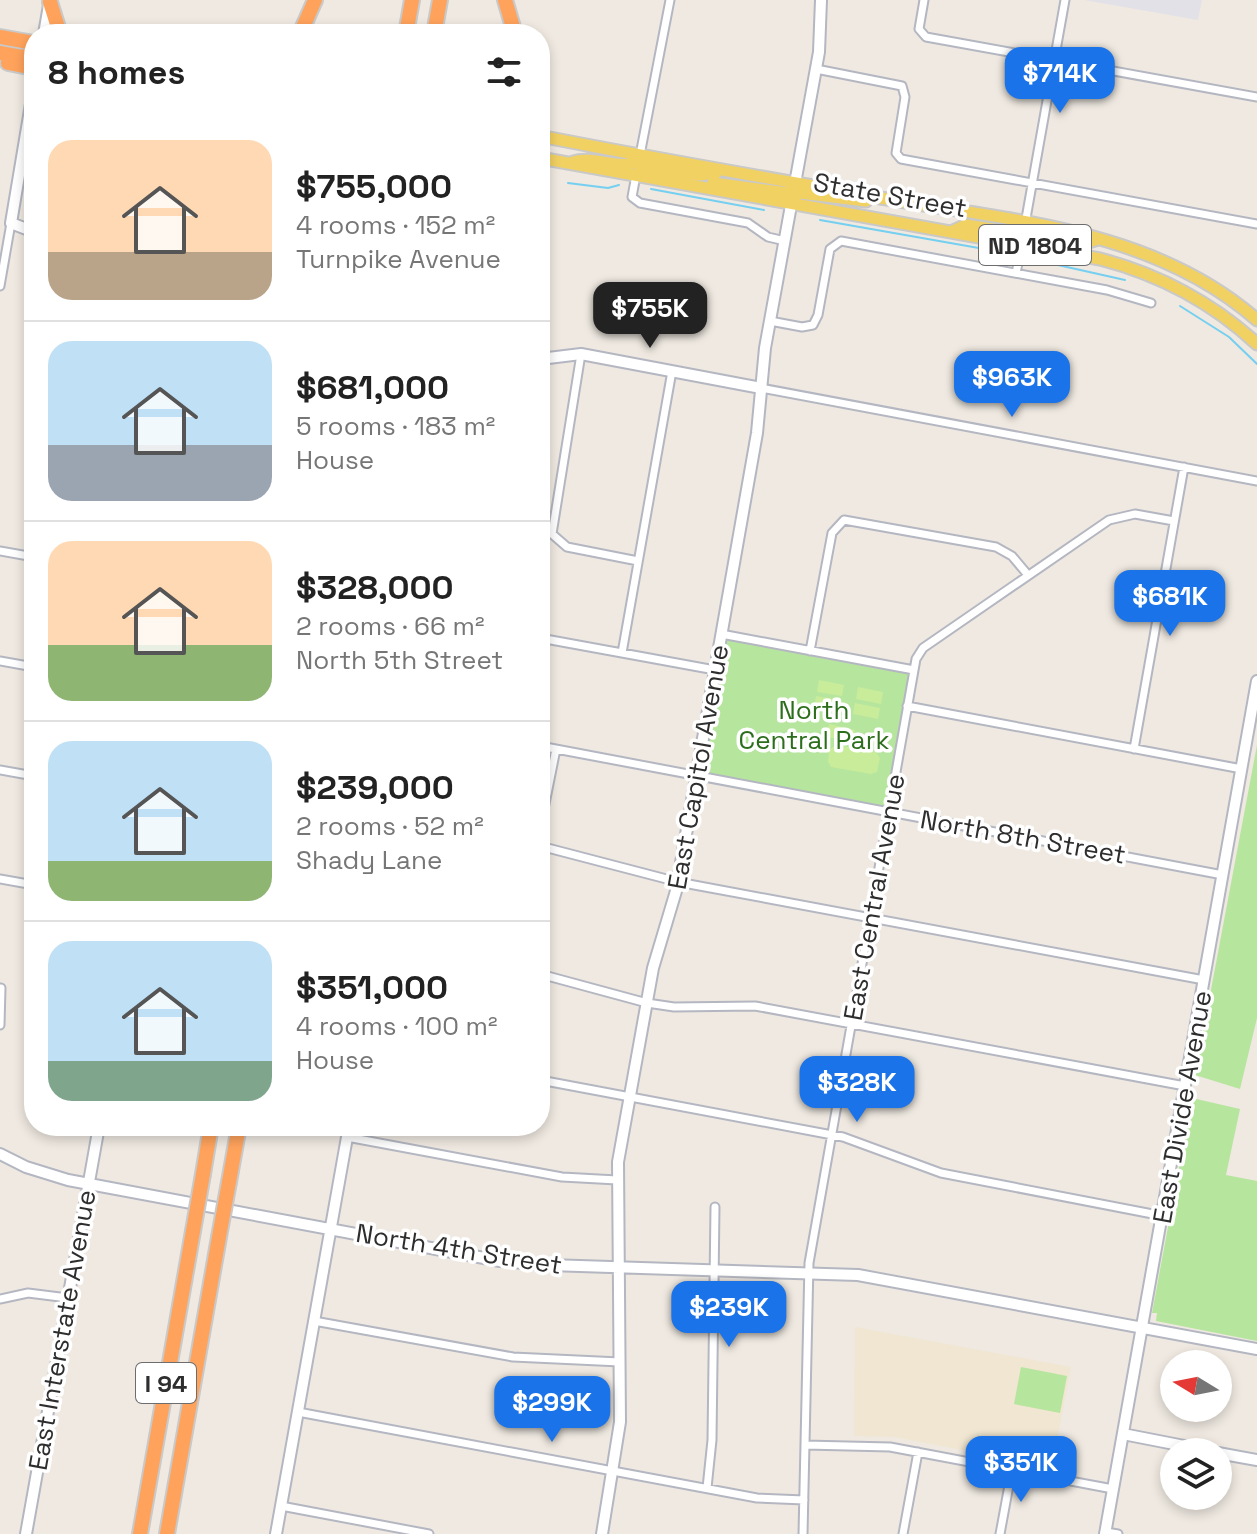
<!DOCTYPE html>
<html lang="en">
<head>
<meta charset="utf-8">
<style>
	:root { --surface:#fff; --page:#f6f6f6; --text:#222; --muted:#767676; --line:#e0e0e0; --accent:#1a73e8 }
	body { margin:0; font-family:"Space Grotesk",sans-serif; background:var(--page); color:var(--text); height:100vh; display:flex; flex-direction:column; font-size:30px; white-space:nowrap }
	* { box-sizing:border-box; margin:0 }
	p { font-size:26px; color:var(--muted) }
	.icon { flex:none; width:44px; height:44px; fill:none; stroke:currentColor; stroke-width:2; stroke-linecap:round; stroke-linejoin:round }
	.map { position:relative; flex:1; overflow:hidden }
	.details { position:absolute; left:24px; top:24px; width:526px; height:1112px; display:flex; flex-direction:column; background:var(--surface); border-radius:32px; box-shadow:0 4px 12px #0003 }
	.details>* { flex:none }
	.needle { width:52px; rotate:280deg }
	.fabs { position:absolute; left:1160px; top:1350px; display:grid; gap:16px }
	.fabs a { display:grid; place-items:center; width:72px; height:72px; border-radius:50%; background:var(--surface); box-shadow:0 4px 12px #0003; font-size:40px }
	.price { position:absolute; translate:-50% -68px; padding:0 18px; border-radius:16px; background:var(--accent); color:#fff; font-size:26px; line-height:52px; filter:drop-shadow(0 2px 4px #0008) }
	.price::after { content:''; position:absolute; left:50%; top:48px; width:24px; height:18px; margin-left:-12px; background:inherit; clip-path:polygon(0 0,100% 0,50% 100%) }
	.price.current { background:#222; color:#fff }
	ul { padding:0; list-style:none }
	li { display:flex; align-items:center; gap:24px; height:200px; padding:0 24px }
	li+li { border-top:2px solid var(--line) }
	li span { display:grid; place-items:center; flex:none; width:224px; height:160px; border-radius:24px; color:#555 }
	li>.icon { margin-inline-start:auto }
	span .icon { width:96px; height:96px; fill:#fffc; stroke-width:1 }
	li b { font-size:34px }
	h2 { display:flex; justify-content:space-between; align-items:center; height:96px; padding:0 24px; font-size:34px }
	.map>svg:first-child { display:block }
	.industrial { fill:#e3e1e8 }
	.education { fill:#f0e6d1 }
	.green { fill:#b6e59e }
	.pitch { fill:#c9ec9a }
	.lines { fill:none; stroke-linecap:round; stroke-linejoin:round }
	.stream { stroke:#75cff0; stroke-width:2 }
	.street-casing { stroke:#b4b7c1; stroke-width:11 }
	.secondary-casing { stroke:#b4b7c1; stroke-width:14 }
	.primary-casing { stroke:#c9c9c9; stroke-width:15 }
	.highway-casing { stroke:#c9c9c9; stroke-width:18 }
	.street { stroke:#fff; stroke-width:7 }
	.secondary { stroke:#fff; stroke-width:10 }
	.primary { stroke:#f2d163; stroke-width:11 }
	.highway { stroke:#ffa35c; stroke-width:14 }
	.highway-bridge-casing { stroke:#c9c9c9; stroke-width:18; stroke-linecap:butt }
	.highway-bridge { stroke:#ffa35c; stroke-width:14 }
	.labels { text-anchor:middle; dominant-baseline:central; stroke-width:7; stroke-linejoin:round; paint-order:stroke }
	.shield { fill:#fff; stroke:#6d6d6d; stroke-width:2 }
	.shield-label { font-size:24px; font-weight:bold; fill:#2e2e2e }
	.street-label { font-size:26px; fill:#2e2e2e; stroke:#fff }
	.park-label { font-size:26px; fill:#2c6e1b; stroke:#fff }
</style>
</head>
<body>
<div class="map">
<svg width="1257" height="1534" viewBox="0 0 1257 1534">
	<rect width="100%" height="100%" fill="#efe9e1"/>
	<!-- industrial -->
	<path class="industrial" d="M 1084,0 L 1202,0 L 1198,20 Z"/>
	<!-- education -->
	<path class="education" d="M 855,1327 L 1071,1367 L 1052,1467 L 894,1437 L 854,1436 Z"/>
	<!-- green -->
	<path class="green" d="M 721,634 L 914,670 L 888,812 L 697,776 Z
		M 1257,745 L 1257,1018 L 1240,1089 L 1195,1075 Z
		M 1192,1098 L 1240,1109 L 1226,1175 L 1257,1181 L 1257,1341 L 1156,1321 L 1157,1313 L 1152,1313 Z
		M 1021,1367 L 1067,1376 L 1060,1413 L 1014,1404 Z"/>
	<!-- pitch -->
	<path class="pitch" d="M 819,680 L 844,685 L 842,696 L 817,692 Z
		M 858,687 L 883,692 L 881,704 L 856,699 Z
		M 816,696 L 841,700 L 839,712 L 814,707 Z
		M 855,703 L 880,708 L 878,719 L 853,714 Z
		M 829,724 L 855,730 L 853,742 L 827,737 Z
		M 836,745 L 876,752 L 880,758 L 877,772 L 871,774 L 831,767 L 828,762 L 829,750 Z"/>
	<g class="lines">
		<!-- stream -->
		<path class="stream" d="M 568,183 L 608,188 L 619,185
			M 651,189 L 764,210
			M 820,220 L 990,250
			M 1049,263 L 1125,280
			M 1180,306 L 1229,337 L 1257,364"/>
		<!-- street casing -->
		<g class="street-casing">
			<path id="street" d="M 924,0 L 919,29 L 926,37 L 1257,97
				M 816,69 L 902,86 L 905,97 L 896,153 L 901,159 L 1257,224
				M 640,155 L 670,0
				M 636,175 L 632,197 L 640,203 L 748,223 L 768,237 L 785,241
				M 1025,224 L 1065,0
				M 1016,273 L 1022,244
				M 0,286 L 11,223
				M 770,321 L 802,327 L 813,325 L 818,315 L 830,249 L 841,241 L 1107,290 L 1151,303
				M 581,354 L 552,534 L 567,547 L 638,561
				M 761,388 L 1257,481
				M 0,551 L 34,557
				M 721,634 L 914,670
				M 540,638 L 715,670
				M 810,651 L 832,533 L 844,520 L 996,547 L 1012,556 L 1028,575
				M 622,653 L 672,371
				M 0,661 L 34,667
				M 907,706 L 1242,769
				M 540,746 L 1223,875
				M 1134,749 L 1184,467
				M 0,770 L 34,776
				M 540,829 L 556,749
				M 540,846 L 678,882 L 1204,980
				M 0,879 L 34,885
				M 540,974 L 647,1003 L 674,1007 L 755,1006 L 1185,1086
				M 0,1025 L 1,988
				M 540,1080 L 843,1137 L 941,1173 L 1163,1216
				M 347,1137 L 562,1177 L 617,1180
				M 0,1299 L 28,1293 L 68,1298
				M 314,1321 L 513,1357 L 620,1362
				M 298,1412 L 757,1498 L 804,1500
				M 805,1445 L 890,1447 L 1113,1489
				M 707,1488 L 712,1440 L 715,1207
				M 281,1506 L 429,1534
				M 1106,1532 L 1118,1534
				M 803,1534 L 809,1263 L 916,659 L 923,648 L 1109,520 L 1135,514 L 1174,521
				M 903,1534 L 918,1452
				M 1000,1534 L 1012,1469"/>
		</g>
		<!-- secondary casing -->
		<g class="secondary-casing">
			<path id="secondary" d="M 44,34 L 49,5
				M 34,86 L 11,223 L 34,232
				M 540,359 L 581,354 L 761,388
				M 0,1154 L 26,1167 L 68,1180 L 500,1261 L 549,1265 L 858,1275 L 1257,1349
				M 1123,1434 L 1215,1452
				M 1218,1453 L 1257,1460
				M 26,1534 L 99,1126
				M 276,1534 L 349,1126
				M 602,1534 L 620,1422 L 618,1162 L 653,968 L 676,891 L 757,433 L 765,348 L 819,52 L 821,0
				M 1105,1534 L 1257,681"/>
		</g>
		<!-- primary casing -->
		<g class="primary-casing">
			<path id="primary" d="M 540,136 C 651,158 763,177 875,197 C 1006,220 1153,228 1257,320
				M 540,158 L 1100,259 C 1158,274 1213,303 1257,344
				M 573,162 C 594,155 620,171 638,161 L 640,155
				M 636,175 L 643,167 L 699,175 L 716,173
				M 713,183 L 787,193 L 794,189
				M 793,196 L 800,193 L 866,201
				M 953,231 L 966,225 L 1018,233 L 1025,225
				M 1022,243 L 1031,235 L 1082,244 L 1098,239"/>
		</g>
		<!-- highway casing -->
		<g class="highway-casing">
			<path id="highway" d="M 505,0 L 515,34
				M 50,2 L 60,34
				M 300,34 L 315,0
				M 406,34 L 412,0
				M 434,34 L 440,0
				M 0,37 L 34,43
				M 0,53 L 22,57 L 34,54
				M 8,63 L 34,68
				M 203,1174 L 211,1126
				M 229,1182 L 239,1126
				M 140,1534 L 193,1231
				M 167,1534 L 219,1237"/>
		</g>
		<!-- street -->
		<use href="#street" class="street"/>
		<!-- secondary -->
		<use href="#secondary" class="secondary"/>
		<!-- primary -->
		<use href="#primary" class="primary"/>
		<!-- highway -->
		<use href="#highway" class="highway"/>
		<!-- highway-bridge casing -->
		<g class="highway-bridge-casing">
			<path id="highway-bridge" d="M 193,1231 L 203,1174
				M 219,1237 L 229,1182"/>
		</g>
		<!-- highway-bridge -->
		<use href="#highway-bridge" class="highway-bridge"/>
	</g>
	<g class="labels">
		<!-- shield labels -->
		<g class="shield">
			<rect x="979" y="225" width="112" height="40" rx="6"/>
			<rect x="136" y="1363" width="60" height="40" rx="6"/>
		</g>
		<g class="shield-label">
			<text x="1035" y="245">ND 1804</text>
			<text x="166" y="1383">I 94</text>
		</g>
		<!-- street labels -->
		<g class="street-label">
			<text transform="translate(890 195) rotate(10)">State Street</text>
			<text transform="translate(698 767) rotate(-80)">East Capitol Avenue</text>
			<text transform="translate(1023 837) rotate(10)">North 8th Street</text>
			<text transform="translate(874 897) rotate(-80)">East Central Avenue</text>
			<text transform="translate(1182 1107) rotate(-80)">East Divide Avenue</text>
			<text transform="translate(459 1249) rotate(9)">North 4th Street</text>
			<text transform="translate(62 1330) rotate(-80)">East Interstate Avenue</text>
		</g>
		<!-- park labels -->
		<g class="park-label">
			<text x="814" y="710">North<tspan x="814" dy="30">Central Park</tspan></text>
		</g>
	</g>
</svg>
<div class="fabs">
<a><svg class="needle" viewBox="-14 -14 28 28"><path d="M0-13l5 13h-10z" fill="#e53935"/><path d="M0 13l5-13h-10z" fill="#767676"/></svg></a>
<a><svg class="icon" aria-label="layers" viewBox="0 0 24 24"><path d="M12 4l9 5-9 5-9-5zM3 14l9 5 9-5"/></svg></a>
</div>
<b class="price" style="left:1060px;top:115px">$714K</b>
<b class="price current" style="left:650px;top:350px">$755K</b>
<b class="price" style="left:1012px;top:419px">$963K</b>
<b class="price" style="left:1170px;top:638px">$681K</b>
<b class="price" style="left:857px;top:1124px">$328K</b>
<b class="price" style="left:729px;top:1349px">$239K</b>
<b class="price" style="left:552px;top:1444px">$299K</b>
<b class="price" style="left:1021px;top:1504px">$351K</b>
<section class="details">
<h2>8 homes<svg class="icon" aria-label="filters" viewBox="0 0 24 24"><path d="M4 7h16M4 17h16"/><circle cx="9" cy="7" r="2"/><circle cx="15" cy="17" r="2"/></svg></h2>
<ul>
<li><span style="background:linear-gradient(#ffd9b3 70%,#b9a48a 0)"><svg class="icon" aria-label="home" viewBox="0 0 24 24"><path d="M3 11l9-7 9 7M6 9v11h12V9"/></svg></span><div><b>$755,000</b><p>4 rooms · 152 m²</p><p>Turnpike Avenue</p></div></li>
<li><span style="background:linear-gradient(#bfe0f5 65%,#9aa5b1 0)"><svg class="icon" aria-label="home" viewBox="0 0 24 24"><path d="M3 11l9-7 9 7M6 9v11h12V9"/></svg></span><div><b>$681,000</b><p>5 rooms · 183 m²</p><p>House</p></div></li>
<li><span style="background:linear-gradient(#ffd9b3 65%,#8fb573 0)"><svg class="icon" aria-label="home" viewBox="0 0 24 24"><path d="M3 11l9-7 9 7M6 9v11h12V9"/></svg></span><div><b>$328,000</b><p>2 rooms · 66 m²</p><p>North 5th Street</p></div></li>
<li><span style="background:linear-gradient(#bfe0f5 75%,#8fb573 0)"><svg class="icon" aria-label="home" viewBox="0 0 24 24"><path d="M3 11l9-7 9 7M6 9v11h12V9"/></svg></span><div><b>$239,000</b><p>2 rooms · 52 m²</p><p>Shady Lane</p></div></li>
<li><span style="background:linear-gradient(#bfe0f5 75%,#7fa58c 0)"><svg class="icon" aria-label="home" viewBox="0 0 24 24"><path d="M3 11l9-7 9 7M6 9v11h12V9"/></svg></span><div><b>$351,000</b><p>4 rooms · 100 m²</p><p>House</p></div></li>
</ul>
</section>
</div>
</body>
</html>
